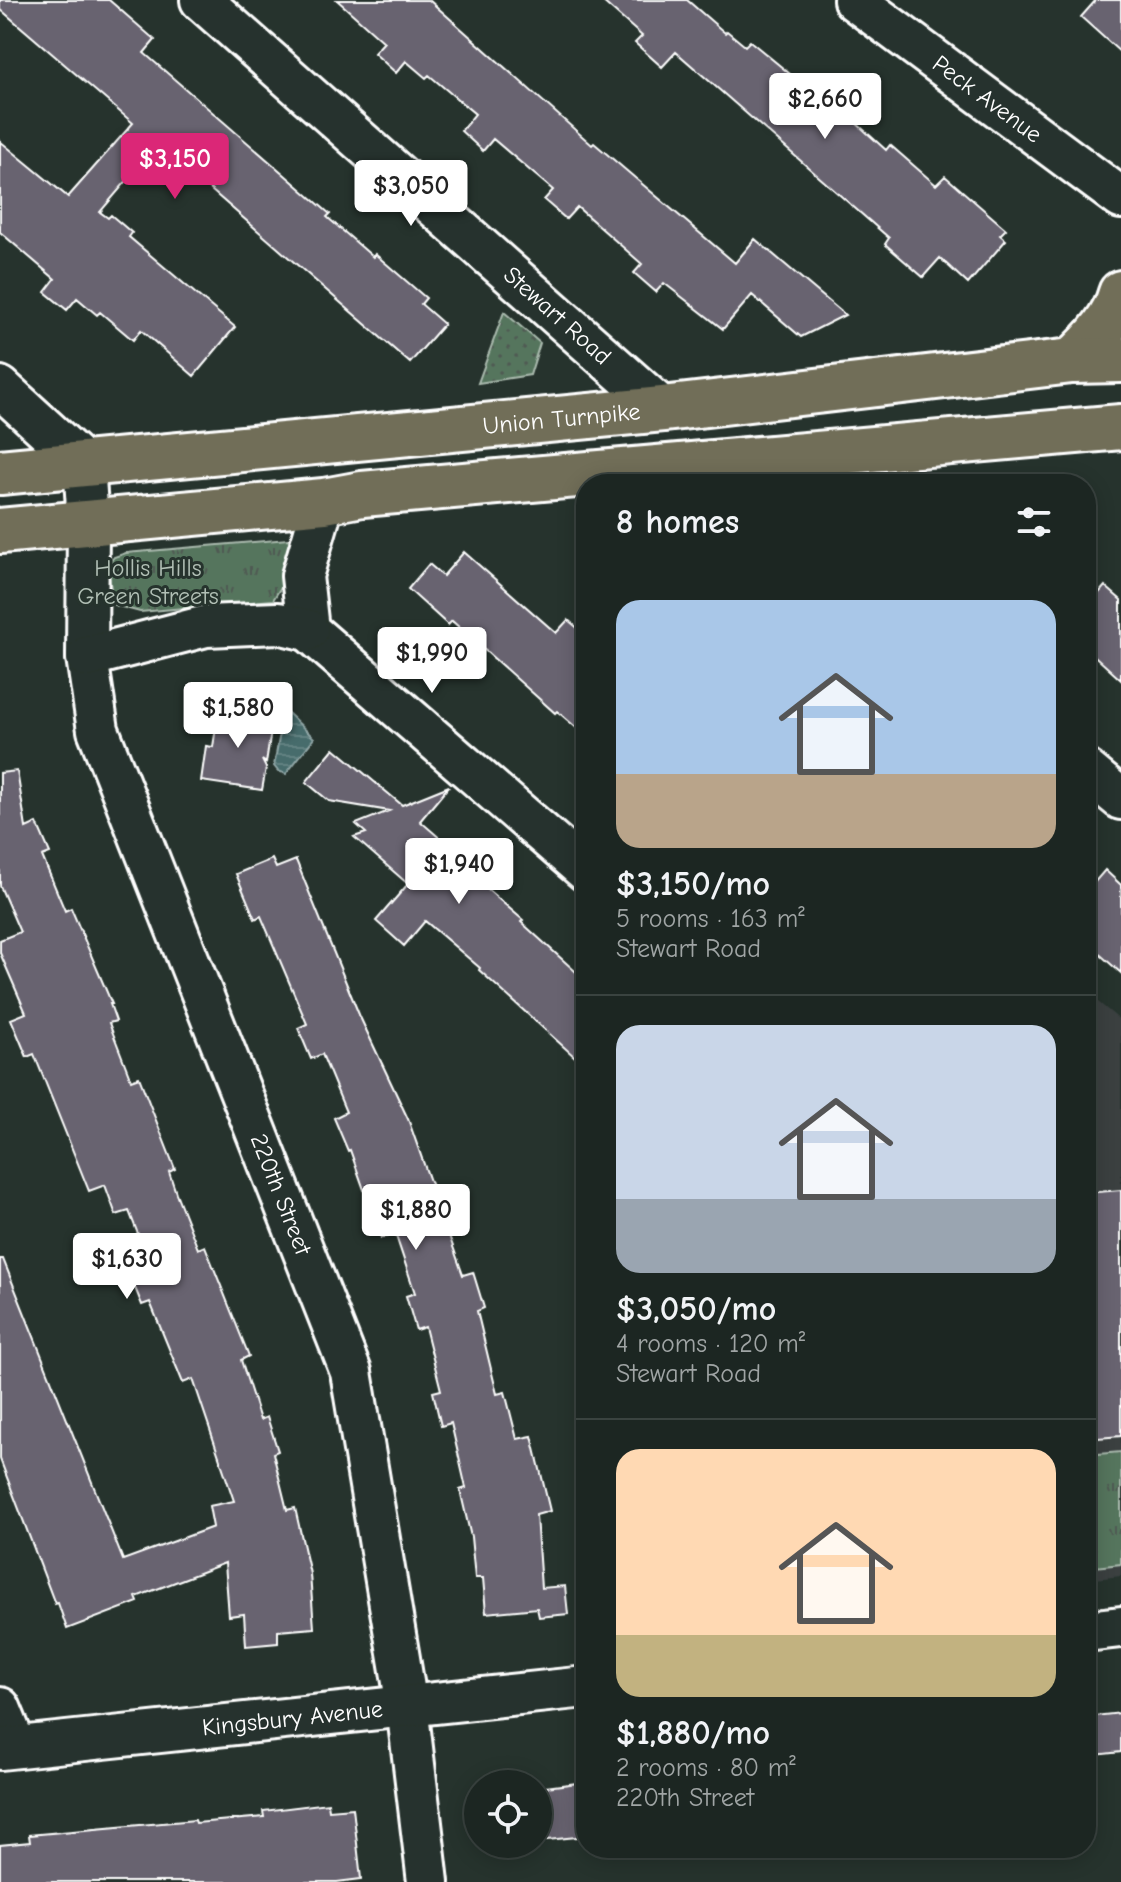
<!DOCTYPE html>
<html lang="en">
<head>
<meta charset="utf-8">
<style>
	:root { --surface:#1c2622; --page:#29322f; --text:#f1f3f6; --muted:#a0a5a5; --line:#3a4340; --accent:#db2777 }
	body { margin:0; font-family:"Comic Neue",sans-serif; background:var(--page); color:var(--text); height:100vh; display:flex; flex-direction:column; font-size:30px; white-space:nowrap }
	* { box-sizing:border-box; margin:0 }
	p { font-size:26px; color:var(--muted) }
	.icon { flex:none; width:44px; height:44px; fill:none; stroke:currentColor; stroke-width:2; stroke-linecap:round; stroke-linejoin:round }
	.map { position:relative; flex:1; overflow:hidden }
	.side { position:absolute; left:576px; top:474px; width:520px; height:1384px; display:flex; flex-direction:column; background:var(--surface); border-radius:32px; box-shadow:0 4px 20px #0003,0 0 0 2px var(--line) }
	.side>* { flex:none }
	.buttons { position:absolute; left:464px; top:1770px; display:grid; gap:16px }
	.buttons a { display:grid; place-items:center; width:88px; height:88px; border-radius:50%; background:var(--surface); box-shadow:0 4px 20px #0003,0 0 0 2px var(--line); font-size:40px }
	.price { position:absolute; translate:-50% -68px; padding:0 18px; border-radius:8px; background:#fff; color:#222; font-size:26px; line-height:52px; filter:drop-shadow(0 2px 4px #0008) }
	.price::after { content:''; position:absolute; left:50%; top:48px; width:24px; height:18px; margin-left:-12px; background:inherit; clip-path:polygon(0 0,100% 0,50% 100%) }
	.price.selected { background:var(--accent); color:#fff }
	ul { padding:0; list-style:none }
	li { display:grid; align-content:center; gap:16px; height:424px; padding:0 40px }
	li+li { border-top:2px solid var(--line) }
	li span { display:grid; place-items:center; height:248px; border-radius:24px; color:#555 }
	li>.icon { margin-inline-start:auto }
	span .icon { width:144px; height:144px; fill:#fffc; stroke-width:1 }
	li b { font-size:34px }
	h2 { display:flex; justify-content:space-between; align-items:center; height:96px; padding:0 40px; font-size:34px }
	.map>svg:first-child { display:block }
	.built { fill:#3a4141 }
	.park { fill:url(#park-tufts); stroke:#aabaae; stroke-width:2 }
	.garden { fill:url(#garden-dots); stroke:#aabaae; stroke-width:2 }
	.water { fill:url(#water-rules); stroke:#91a7a7; stroke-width:2 }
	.building { fill:#67636f; stroke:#fff; stroke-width:2 }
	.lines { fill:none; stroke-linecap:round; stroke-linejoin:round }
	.minor-casing { stroke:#fff; stroke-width:46 }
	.primary-casing { stroke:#fff; stroke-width:50 }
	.minor { stroke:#26332d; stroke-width:40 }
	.primary { stroke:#716e59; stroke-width:44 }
	.labels { text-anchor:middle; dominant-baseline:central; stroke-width:6; stroke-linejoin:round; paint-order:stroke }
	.street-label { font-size:24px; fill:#fff; stroke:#26332d }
	.park-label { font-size:24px; fill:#b2c0b6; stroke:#26332d }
</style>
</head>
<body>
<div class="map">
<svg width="1121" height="1882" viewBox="0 0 1121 1882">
	<defs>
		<pattern id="park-tufts" width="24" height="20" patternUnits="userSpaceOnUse" patternTransform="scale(2)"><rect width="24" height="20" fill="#55745d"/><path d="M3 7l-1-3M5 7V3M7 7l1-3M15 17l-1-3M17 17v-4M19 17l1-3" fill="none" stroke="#4f5a52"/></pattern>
		<pattern id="garden-dots" width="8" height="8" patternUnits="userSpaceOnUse" patternTransform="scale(2)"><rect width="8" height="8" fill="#55745d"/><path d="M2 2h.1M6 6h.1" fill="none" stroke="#4f5a52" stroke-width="1.8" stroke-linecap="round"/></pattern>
		<pattern id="water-rules" width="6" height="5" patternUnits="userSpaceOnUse" patternTransform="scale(2)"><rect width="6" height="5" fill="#476c6c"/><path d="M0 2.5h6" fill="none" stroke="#638282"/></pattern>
	</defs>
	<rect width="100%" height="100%" fill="#26332d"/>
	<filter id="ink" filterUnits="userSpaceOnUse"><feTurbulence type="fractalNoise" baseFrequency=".0125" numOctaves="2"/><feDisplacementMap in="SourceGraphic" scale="16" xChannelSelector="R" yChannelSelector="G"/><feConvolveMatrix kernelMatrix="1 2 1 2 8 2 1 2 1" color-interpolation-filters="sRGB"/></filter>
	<g filter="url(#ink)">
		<!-- built -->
		<path class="built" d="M 1086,992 L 1121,1021 L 1121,1576 L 1086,1580 Z"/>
		<!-- park -->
		<path class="park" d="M 288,539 L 292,544 L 285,562 L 284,582 L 273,600 L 140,612 L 114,605 L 107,566 L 114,557 L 126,553 Z
			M 1121,1452 L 1121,1564 L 1086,1568 L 1086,1455 Z"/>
		<!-- garden -->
		<path class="garden" d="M 504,312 L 540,343 L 530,375 L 478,383 Z"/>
		<!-- water -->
		<path class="water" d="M 288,713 L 314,738 L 286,774 L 278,771 L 274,766 L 283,716 Z"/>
		<!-- building -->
		<path class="building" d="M 0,0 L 109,0 L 155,40 L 144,53 L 330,214 L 327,217 L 373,257 L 375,254 L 426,298 L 421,304 L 444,324 L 410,363 L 172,156 L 147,157 L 100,212 L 108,218 L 111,215 L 132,233 L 129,237 L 235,327 L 194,376 L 141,330 L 133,340 L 100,312 L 97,315 L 77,298 L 67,310 L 45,292 L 55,279 L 0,232 L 0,141 L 68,197 L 133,123 L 0,9 Z
			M 337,0 L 429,0 L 592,145 L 594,143 L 735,263 L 755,239 L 845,315 L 801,337 L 752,295 L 723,329 L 664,283 L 656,292 L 634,273 L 642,264 L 577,207 L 566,219 L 544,200 L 553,190 L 493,139 L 483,151 L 461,131 L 475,114 L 429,75 L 426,78 L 406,61 L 396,73 L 374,53 L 384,42 Z
			M 601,0 L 687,0 L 725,33 L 727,31 L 745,46 L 750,41 L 818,97 L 822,92 L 886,150 L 890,145 L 936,185 L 945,176 L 1006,229 L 1000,235 L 1006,240 L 968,284 L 940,258 L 923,277 L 885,244 L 889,238 L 676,52 L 662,67 L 635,43 L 642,36 Z
			M 1096,0 L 1121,0 L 1121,53 L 1081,17 Z
			M 464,552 L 556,633 L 568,620 L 586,635 L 586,736 L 557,711 L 555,713 L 452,621 L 448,625 L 408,589 L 429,564 L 443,576 Z
			M 1105,586 L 1121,600 L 1121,680 L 1086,648 L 1086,608 Z
			M 201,708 L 273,718 L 266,763 L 262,760 L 266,768 L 262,790 L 201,781 L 206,746 L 213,747 L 217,721 Z
			M 334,748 L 402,805 L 449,786 L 420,821 L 449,846 L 444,852 L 523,920 L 521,922 L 586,981 L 586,1067 L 479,970 L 480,968 L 425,921 L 404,946 L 376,921 L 408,884 L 354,837 L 366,833 L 356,824 L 389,811 L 329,801 L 306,782 Z
			M 17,771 L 26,828 L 37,823 L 50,853 L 42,856 L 65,911 L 71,908 L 112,1004 L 110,1004 L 116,1021 L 109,1023 L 131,1080 L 139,1077 L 175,1169 L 169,1172 L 176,1193 L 198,1249 L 205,1246 L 249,1356 L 241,1360 L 260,1420 L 267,1417 L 278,1451 L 273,1453 L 287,1510 L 295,1508 L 310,1574 L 314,1628 L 278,1631 L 278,1643 L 246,1646 L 244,1614 L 229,1616 L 225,1563 L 136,1597 L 138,1602 L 67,1629 L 58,1603 L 55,1604 L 0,1459 L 0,1259 L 3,1259 L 123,1560 L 213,1527 L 209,1506 L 234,1501 L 193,1379 L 183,1383 L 150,1302 L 142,1305 L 129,1273 L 150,1265 L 129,1211 L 116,1215 L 105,1185 L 89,1191 L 34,1054 L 27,1057 L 11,1019 L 26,1013 L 0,953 L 0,940 L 20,932 L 0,886 L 0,773 Z
			M 272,859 L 276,868 L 296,860 L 360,1017 L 408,1119 L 463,1275 L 473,1272 L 484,1308 L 477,1311 L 497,1394 L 505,1392 L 517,1439 L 532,1436 L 550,1511 L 536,1515 L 541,1588 L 565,1586 L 568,1614 L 539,1617 L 537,1608 L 486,1613 L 483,1578 L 475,1578 L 471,1537 L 460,1490 L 466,1488 L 451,1423 L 441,1426 L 433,1392 L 441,1390 L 425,1327 L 416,1330 L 406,1296 L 415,1293 L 395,1233 L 381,1238 L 350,1150 L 348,1151 L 334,1118 L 346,1112 L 322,1054 L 311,1059 L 298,1028 L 307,1024 L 261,916 L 255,919 L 236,874 Z
			M 1105,870 L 1121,885 L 1121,973 L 1086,942 L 1086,892 Z
			M 1121,1190 L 1121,1436 L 1086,1439 L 1086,1298 L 1090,1298 L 1086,1264 L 1086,1193 Z
			M 1121,1713 L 1121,1752 L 1086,1756 L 1086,1717 Z
			M 586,1782 L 586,1836 L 538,1841 L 538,1788 Z
			M 328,1803 L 329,1810 L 353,1808 L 361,1879 L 337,1882 L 0,1882 L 0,1845 L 30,1842 L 29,1835 L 195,1820 L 196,1823 L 264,1817 L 263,1811 Z"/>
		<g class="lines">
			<!-- minor casing -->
			<g class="minor-casing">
				<g id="minor">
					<path id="s1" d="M 201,0 L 663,409"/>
					<path id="s2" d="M 854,0 L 1121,198"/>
					<path id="s3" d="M 0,387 L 84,464 L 88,522 L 87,657 L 98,730 L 351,1372 L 407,1706 L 428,1882"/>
					<path d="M 324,501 L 302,576 L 308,630 L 586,871"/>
					<path d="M 87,657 L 206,626 L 278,623 L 308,630"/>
					<path d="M 1086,770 L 1121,799"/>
					<path d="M 1086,1631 L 1121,1627"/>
					<path d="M 0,1708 L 16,1747"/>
					<path id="s4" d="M 0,1749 L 586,1687"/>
				</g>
			</g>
			<!-- primary casing -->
			<g class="primary-casing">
				<g id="primary">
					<path d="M 1072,361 C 1092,343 1114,320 1121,293"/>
					<path id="s5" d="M 0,472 L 663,409 L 1072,361 L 1121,360"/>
					<path d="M 0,531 L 324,501 L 362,494 L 1121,427"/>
				</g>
			</g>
			<!-- minor -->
			<use href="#minor" class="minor"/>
			<!-- primary -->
			<use href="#primary" class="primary"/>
		</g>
	</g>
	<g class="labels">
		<!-- street labels -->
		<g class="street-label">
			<text stroke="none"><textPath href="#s2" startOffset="166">Peck Avenue</textPath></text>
			<text stroke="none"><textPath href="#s1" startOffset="476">Stewart Road</textPath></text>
			<text stroke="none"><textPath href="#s5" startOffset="564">Union Turnpike</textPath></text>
			<text stroke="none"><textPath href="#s3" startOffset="880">220th Street</textPath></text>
			<text stroke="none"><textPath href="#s4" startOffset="294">Kingsbury Avenue</textPath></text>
		</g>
		<!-- park labels -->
		<g class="park-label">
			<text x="148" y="568">Hollis Hills<tspan x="148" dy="28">Green Streets</tspan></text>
		</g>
	</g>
</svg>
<div class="buttons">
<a><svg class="icon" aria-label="locate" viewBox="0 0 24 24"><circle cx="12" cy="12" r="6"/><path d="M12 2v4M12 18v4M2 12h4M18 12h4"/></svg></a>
</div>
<b class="price" style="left:825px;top:141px">$2,660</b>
<b class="price selected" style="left:175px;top:201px">$3,150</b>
<b class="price" style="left:411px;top:228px">$3,050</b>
<b class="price" style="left:432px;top:695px">$1,990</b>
<b class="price" style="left:238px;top:750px">$1,580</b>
<b class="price" style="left:459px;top:906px">$1,940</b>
<b class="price" style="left:416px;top:1252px">$1,880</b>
<b class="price" style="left:127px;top:1301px">$1,630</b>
<section class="side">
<h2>8 homes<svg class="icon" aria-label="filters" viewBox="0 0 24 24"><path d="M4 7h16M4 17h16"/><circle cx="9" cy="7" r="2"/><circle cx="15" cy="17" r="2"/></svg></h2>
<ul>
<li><span style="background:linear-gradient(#a9c7e8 70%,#b9a48a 0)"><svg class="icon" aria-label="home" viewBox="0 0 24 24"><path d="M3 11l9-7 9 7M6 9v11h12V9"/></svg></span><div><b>$3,150/mo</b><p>5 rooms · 163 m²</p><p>Stewart Road</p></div></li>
<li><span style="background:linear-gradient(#c9d6e8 70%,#9aa5b1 0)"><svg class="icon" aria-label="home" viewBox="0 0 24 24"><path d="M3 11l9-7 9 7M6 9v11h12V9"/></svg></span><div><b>$3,050/mo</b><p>4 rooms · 120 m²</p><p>Stewart Road</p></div></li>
<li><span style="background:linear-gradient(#ffd9b3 75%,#c2b280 0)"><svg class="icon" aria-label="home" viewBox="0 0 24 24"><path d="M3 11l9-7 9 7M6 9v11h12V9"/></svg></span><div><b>$1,880/mo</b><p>2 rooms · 80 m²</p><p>220th Street</p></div></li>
</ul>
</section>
</div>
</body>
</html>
